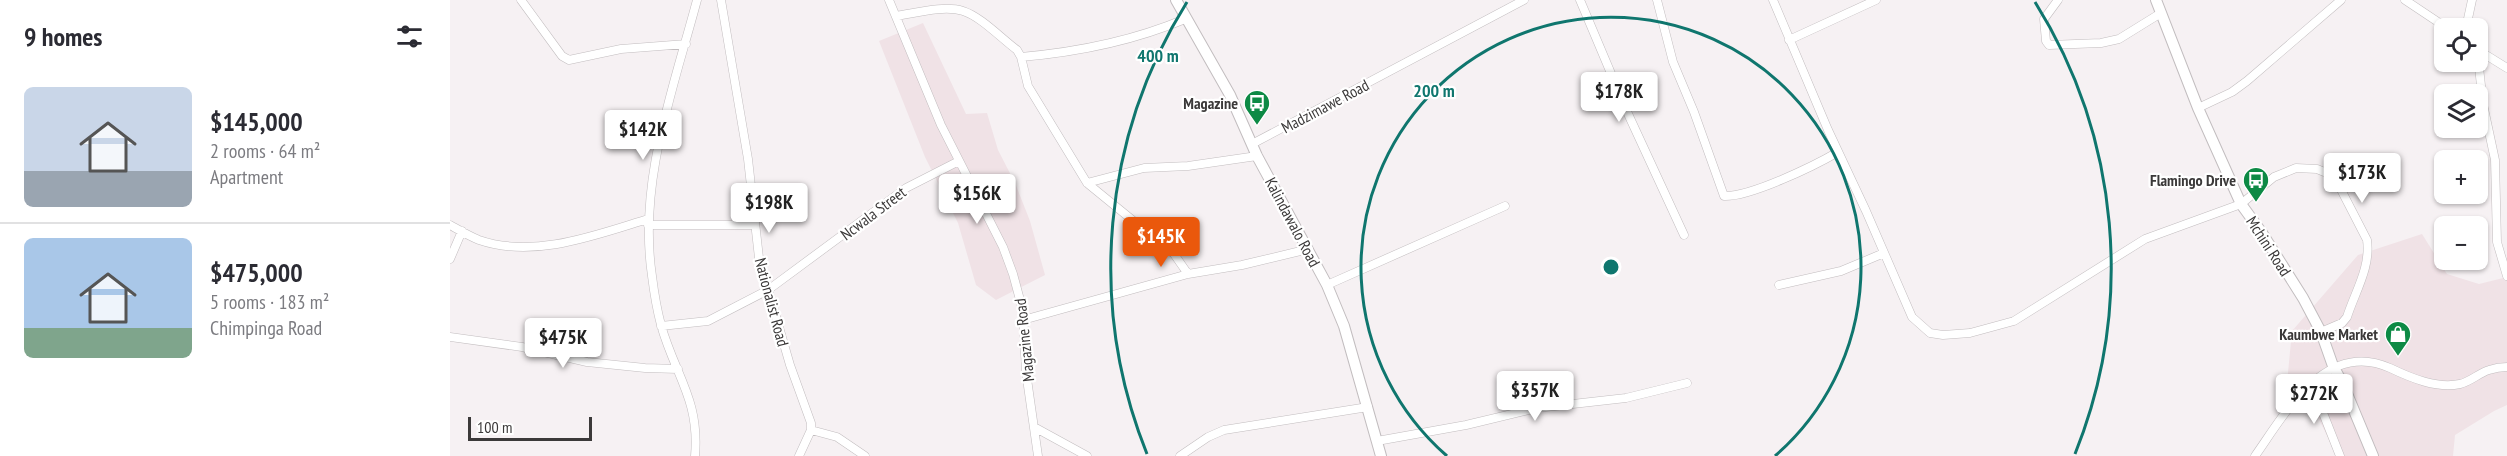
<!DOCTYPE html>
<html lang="en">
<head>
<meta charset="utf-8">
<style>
	:root { --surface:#fff; --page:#f2f2f3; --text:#2b2b33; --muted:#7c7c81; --line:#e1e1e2; --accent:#ea580c }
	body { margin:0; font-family:"PT Sans Narrow",sans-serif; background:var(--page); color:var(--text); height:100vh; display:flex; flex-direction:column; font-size:22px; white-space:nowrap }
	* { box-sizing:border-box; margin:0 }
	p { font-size:20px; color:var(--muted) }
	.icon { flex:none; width:33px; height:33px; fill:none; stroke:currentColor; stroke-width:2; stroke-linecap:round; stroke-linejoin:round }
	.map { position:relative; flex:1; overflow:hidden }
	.drawer { display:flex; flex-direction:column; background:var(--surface); width:450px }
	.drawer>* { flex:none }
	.buttons { position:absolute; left:1984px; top:18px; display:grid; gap:12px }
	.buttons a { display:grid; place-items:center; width:54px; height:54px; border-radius:9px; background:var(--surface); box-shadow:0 2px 4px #0004; font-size:30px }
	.scale { position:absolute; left:18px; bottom:15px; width:124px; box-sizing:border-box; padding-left:6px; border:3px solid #3b3939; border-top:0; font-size:16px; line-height:21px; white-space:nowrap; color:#3b3939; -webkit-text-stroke:4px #fff; paint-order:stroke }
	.price { position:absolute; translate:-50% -51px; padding:0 14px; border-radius:6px; background:#fff; color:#222; font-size:20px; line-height:39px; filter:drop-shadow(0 2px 3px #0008) }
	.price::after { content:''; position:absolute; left:50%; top:36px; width:18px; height:14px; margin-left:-9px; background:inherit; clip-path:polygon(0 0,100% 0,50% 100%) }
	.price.selected { background:var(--accent); color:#fff }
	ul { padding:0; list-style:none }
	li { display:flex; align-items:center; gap:18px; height:150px; padding:0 24px }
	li+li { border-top:2px solid var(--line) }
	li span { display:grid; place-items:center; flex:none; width:168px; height:120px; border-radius:9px; color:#555 }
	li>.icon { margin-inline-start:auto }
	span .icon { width:72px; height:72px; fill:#fffc; stroke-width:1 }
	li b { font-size:26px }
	h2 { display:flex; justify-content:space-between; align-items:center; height:72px; padding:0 24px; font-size:26px }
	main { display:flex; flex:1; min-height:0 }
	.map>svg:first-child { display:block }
	.built { fill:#f0e2e6 }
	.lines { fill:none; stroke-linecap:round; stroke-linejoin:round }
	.street-casing { stroke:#c2bdbf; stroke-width:9 }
	.secondary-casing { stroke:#c2bdbf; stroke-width:12 }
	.street { stroke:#fff; stroke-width:8 }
	.secondary { stroke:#fff; stroke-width:10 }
	.ring { fill:none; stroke:#0f766e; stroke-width:3 }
	.labels { text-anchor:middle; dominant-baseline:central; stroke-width:4.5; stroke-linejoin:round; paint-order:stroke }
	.poi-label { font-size:16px; font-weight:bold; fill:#3b3939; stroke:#fff; text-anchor:end }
	.street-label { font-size:16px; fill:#3b3939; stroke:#fff }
	.centre { fill:#0f766e; stroke:#fff; stroke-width:3 }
	.ring-label { font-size:18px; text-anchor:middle; font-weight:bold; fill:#0f766e; stroke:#fff; stroke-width:4.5; stroke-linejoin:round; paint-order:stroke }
</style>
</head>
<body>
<main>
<section class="drawer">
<h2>9 homes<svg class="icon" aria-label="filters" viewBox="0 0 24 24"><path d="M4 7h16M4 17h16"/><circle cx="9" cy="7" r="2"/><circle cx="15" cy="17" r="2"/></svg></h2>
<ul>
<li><span style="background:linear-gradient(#c9d6e8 70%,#9aa5b1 0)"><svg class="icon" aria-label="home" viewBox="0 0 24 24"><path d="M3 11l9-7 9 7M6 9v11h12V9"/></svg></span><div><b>$145,000</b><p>2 rooms · 64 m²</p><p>Apartment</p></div></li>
<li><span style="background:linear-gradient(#a9c7e8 75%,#7fa58c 0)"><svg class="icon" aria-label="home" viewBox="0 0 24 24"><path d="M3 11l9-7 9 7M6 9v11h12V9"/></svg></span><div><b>$475,000</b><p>5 rooms · 183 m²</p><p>Chimpinga Road</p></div></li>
</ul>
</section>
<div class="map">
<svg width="2057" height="456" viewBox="0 0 2057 456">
	<rect width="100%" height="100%" fill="#f6f1f3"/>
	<!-- built -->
	<path class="built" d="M 473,23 L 516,114 L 537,113 L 548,150 L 565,183 L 580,221 L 595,275 L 546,300 L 526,285 L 508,223 L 475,157 L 429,41 Z
		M 1972,234 L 1997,274 L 2029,284 L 2057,277 L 2057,405 L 2044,411 L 2005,435 L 2003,456 L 1887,456 L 1855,391 L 1837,383 L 1842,331 L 1908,255 Z"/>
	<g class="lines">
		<!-- street casing -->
		<g class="street-casing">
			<path id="street" d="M 71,0 L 112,56 L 119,60 L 171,49 L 236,44
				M 271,0 L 298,159 L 309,258 L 340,365 L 361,423 L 361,430 L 349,456
				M 439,0 L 491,125 L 553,247 L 563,274 L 573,311 L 576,372 L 588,456
				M 1130,0 L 1179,116 L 1234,235
				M 1207,0 L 1223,62 L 1244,112 L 1274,196 C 1300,197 1364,166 1388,152
				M 1323,0 L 1378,130 L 1416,211 L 1462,317 L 1480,333 L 1493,335 L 1520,333 L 1564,321 L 1695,239 L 1791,204 L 1824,177 L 1846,168 L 1867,169 L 1884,176 L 1917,240 C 1921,267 1905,292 1897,317 L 1892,323 L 1871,332
				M 1608,0 L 1594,19 L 1596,41 L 1599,45 L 1651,43 L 1669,39 L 1711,13
				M 1955,0 L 1997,28
				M 446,16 C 466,13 494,5 513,11 C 530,16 552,39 567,50 L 571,57 L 578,86 L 637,183 L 724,254 L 738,274
				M 2016,28 L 2022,0
				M 1339,40 L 1426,0
				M 2028,50 L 2057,68
				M 2032,54 L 2028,58 L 2033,104 L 2045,160 L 2047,242 L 2057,276
				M 571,57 C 628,52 683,41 735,19
				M 1748,108 L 1782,92 L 1797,81 L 1891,0
				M 802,144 L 1074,0
				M 637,183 L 694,168 L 738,166 L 807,156
				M 0,225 C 9,230 19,236 29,240 C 84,259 146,235 198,219
				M 198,225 L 304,225
				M 0,259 L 12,231
				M 877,285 L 1055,206
				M 1329,285 L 1391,271 L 1434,253
				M 573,320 L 738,274 L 792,265 L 859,249
				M 211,326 L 258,321 L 318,290 L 456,188 L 509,161
				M 0,337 L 72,347 L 137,362 L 195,368 L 228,369
				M 1862,385 L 1890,456
				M 584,427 L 637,456
				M 361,430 L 387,437 L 415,456
				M 927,441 L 1016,425 L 1087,408 L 1176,398 L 1237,383
				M 245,456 C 250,400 225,375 211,325 C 207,310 204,292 202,276 C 188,182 223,90 247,0
				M 730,456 L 758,437 L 774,430 L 918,407
				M 1805,456 C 1836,412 1876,339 1940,368 C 1961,378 1987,389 2010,384 C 2020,382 2029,373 2039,370 C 2045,368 2051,367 2057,367"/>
		</g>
		<!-- secondary casing -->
		<g class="secondary-casing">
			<path id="secondary" d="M 726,0 L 780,95 L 807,156 L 877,285 L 894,326 L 931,456
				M 1706,0 L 1748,108 L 1791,204 L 1812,233 L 1853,298 L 1871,332 L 1883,366 L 1893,384 L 1923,456"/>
		</g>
		<!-- street -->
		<use href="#street" class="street"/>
		<!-- secondary -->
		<use href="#secondary" class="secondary"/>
	</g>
	<!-- distance rings -->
	<g class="ring">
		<path d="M997 456A250 250 0 1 1 1325 456"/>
		<path d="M697 454A500 500 0 0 1 737 2M1585 2A500 500 0 0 1 1625 454"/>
	</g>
	<!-- icons -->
	<defs>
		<g id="bus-pin" transform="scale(1.35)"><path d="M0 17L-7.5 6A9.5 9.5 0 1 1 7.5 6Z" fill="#0d8a45" stroke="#fff"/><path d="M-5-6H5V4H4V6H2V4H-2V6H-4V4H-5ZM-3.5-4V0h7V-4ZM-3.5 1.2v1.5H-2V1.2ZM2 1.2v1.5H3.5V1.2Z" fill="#fff"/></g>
		<g id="shop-pin" transform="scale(1.35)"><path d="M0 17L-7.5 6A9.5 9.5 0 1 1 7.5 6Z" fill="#0d8a45" stroke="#fff"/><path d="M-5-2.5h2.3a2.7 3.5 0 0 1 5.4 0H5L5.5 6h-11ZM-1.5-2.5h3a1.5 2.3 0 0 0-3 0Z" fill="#fff"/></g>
	</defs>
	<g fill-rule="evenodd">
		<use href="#bus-pin" x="807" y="103"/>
		<use href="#bus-pin" x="1806" y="180"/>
		<use href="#shop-pin" x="1948" y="334"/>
	</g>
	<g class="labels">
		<!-- poi labels -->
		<g class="poi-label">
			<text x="788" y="103">Magazine</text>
			<text x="1786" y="180">Flamingo Drive</text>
			<text x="1928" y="334">Kaumbwe Market</text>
		</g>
		<!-- street labels -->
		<g class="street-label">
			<text transform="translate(875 106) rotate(-28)">Madzimawe Road</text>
			<text transform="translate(423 213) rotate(-37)">Ncwala Street</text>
			<text transform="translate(843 222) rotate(62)">Kalindawalo Road</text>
			<text transform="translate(1819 246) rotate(57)">Mchini Road</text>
			<text transform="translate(322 302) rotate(75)">Nationalist Road</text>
			<text transform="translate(574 340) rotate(-96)">Magazine Road</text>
		</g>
	</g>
	<circle cx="1161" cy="267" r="9" class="centre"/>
	<g class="ring-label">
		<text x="708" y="62">400 m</text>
		<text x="984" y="97">200 m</text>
	</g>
</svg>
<div class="buttons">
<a><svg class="icon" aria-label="locate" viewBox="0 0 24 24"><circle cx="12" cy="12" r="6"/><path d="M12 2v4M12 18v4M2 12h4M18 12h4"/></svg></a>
<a><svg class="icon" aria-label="layers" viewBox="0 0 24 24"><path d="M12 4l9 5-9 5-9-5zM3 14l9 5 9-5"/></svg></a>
<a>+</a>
<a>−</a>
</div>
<div class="scale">100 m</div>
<b class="price" style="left:1169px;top:123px">$178K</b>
<b class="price" style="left:193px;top:161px">$142K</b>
<b class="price" style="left:1912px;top:204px">$173K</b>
<b class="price" style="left:527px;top:225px">$156K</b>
<b class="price" style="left:319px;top:234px">$198K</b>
<b class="price selected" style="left:711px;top:268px">$145K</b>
<b class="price" style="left:113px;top:369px">$475K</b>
<b class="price" style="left:1085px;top:422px">$357K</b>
<b class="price" style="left:1864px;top:425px">$272K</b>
</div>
</main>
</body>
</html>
